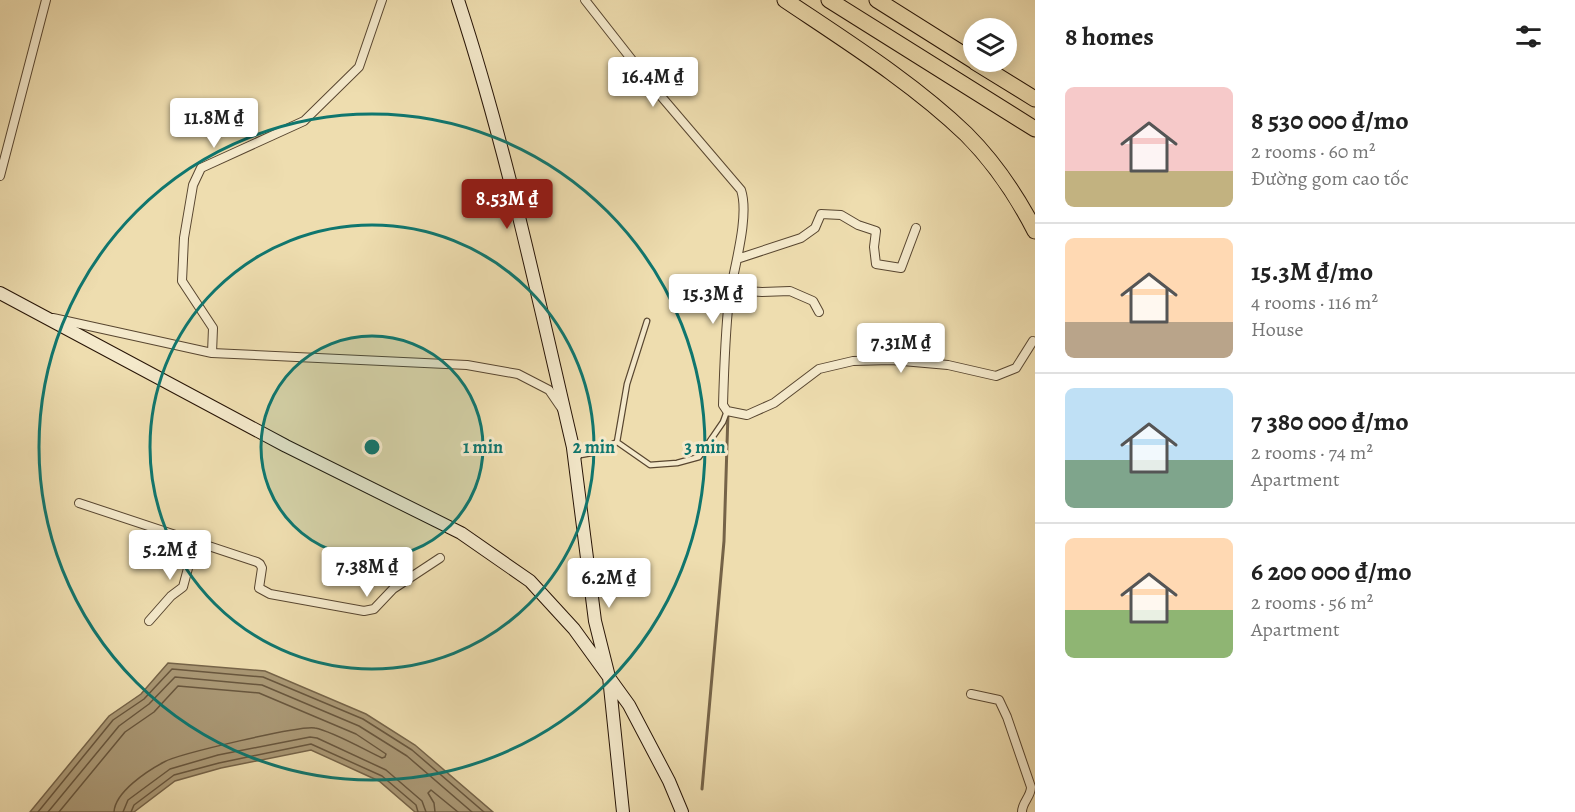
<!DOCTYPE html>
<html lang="en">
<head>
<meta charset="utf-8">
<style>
	:root { --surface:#fff; --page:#f6f6f6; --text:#222; --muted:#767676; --line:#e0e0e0; --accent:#8f2418 }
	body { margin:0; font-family:Alegreya,serif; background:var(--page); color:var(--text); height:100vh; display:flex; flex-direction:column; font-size:22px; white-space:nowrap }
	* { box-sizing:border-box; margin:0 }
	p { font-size:20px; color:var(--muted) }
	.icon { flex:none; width:33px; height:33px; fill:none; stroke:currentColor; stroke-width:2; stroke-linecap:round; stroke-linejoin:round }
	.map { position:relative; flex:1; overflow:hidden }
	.sheet { display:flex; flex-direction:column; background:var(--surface); width:540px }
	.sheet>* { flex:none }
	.fabs { position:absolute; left:963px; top:18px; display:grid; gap:12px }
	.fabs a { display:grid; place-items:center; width:54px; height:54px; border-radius:50%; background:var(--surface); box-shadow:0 3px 15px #0003; font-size:30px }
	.price { position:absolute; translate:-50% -51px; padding:0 14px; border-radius:6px; background:#fff; color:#222; font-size:20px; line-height:39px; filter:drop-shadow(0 2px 3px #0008) }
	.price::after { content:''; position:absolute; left:50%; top:36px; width:18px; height:14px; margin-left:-9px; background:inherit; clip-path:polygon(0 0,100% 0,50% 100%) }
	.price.on { background:var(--accent); color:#fff }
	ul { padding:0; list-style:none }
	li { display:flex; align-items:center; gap:18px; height:150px; padding:0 30px }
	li+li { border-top:2px solid var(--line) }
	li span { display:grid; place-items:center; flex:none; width:168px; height:120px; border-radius:9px; color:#555 }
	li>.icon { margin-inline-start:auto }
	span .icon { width:72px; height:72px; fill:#fffc; stroke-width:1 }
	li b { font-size:26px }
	h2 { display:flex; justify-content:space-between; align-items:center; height:72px; padding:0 30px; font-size:26px }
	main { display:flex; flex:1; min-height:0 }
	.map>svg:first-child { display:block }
	.water { fill:#aa9875; stroke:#756348; stroke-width:1.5 }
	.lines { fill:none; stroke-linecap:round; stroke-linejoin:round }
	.shore { stroke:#68563d; stroke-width:1.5 }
	.stream { stroke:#756348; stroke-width:3 }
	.lane-casing { stroke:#584630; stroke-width:7 }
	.street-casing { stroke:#584630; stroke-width:10 }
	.secondary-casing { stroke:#261305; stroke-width:14 }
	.highway-casing { stroke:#261305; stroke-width:17 }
	.lane { stroke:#f4e9cb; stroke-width:4.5 }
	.street { stroke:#f4e9cb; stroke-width:8 }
	.secondary { stroke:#f4e9cb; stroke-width:12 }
	.highway { stroke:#eeddaf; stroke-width:15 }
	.ring { fill:none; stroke:#0f766e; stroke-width:3 }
	.centre { fill:#0f766e; stroke:#f4e9cb; stroke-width:3 }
	.ring-label { font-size:18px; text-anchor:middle; font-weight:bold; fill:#0f766e; stroke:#f4e9cb; stroke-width:6; stroke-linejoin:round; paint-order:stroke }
</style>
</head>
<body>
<main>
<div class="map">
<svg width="1035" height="812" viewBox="0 0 1035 812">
	<rect width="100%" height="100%" fill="#eeddaf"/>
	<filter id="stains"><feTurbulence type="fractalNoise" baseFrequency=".00333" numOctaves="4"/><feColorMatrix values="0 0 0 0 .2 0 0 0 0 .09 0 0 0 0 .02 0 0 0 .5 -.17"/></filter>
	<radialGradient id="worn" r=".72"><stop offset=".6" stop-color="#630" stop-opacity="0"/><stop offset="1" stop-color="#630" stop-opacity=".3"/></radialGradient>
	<!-- water -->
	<path class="water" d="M 168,663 L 265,671 L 366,714 L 415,745 L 493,812 L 415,812 L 379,781 L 311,750 L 221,768 L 175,781 L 134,812 L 30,812 L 109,716 L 141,694 Z"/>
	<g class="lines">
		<!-- shore -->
		<path class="shore" d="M 38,812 L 113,720 L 144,699 L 172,669 L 263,677 L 363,719 L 412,750 L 484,812
			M 48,812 L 119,726 L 149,704 L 175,677 L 262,685 L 359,726 L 407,756 L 472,812
			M 59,812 L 125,732 L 154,712 L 178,686 L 259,693 L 356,734 L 386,754 L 385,757 L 382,758 C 365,750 332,731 315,728 C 301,725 178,754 164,762 C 147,771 115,792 114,812
			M 123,812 L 128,800 L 170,769 L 218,755 L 310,737 L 317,738 L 386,770 L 422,801 L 426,812
			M 131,812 L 134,805 L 174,775 L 219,763 L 311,744 L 382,776 L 416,805 L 418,812
			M 435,812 L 434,803 L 428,793 L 431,790 L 458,812"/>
		<!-- stream -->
		<path class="stream" d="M 702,789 L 724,541 L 728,413"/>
		<!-- lane casing -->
		<g class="lane-casing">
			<path id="lane" d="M 617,442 L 627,384 L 647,321
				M 575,456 L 597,452 L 617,442 L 650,465 L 677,463 L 699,457 L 723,422 L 727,411"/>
		</g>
		<!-- street casing -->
		<g class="street-casing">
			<path id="street" d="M 585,0 L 654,88 L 741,190 C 750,217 733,271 729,299 C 725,335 724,370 723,405 L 727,411 L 747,415 L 774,403 L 819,369 L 853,361 L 891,360 L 948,365 L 996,376 L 1016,368 L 1033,341
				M 0,176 L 46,0
				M 737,259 L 801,238 L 815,228 L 821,214 L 841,215 L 858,225 L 876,231 L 874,247 L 876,264 L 901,268 L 916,228
				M 731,290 L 762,292 L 790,291 L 813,301 L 819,312
				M 53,318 L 212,353 L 467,365 L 518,374 L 549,390 L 562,409
				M 212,353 L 213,328 L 182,281 L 184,238 L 193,185 L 201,168 L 304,121 L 359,67 L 382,0
				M 79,503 L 257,562 L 260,564 L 262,568 L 259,588 L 270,594 L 364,611 L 374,609 L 393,589 L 440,558
				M 149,621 L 171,596 L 183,587 L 195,542
				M 971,694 L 999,700 L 1007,717 L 1031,787 C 1031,797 1022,802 1022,812"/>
		</g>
		<!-- secondary casing -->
		<g class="secondary-casing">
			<path id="secondary" d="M 458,0 C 507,149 539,303 575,456
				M 0,293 L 286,446 L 461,533 L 530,581 L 574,629 L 629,705 L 669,781 L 682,812
				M 573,448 L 595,621 L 609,677 L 623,812"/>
		</g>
		<!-- highway casing -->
		<g class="highway-casing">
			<path id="highway" d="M 785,0 C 846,41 913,83 966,134 C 994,162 1017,196 1035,231
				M 829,0 L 1035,129
				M 877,0 L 974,61
				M 975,62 L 1035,99"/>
		</g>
		<!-- lane -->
		<use href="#lane" class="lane"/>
		<!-- street -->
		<use href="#street" class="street"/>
		<!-- secondary -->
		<use href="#secondary" class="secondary"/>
		<!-- highway -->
		<use href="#highway" class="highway"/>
	</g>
	<!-- distance rings -->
	<circle cx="372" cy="447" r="111" fill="#0f766e" fill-opacity=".12"/>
	<g class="ring">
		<circle cx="372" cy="447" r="111"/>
		<circle cx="372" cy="447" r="222"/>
		<circle cx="372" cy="447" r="333"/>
	</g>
	<circle cx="372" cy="447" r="9" class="centre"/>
	<g class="ring-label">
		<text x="483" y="453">1 min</text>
		<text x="594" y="453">2 min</text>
		<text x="705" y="453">3 min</text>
	</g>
	<rect width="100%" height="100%" filter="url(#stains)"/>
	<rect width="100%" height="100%" fill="url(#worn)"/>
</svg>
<div class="fabs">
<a><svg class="icon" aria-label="layers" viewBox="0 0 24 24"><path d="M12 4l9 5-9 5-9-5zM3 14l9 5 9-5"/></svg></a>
</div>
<b class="price" style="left:653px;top:108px">16.4M ₫</b>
<b class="price" style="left:214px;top:149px">11.8M ₫</b>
<b class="price on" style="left:507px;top:230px">8.53M ₫</b>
<b class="price" style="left:713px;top:325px">15.3M ₫</b>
<b class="price" style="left:901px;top:374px">7.31M ₫</b>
<b class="price" style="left:170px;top:581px">5.2M ₫</b>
<b class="price" style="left:367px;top:598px">7.38M ₫</b>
<b class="price" style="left:609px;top:609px">6.2M ₫</b>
</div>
<section class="sheet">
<h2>8 homes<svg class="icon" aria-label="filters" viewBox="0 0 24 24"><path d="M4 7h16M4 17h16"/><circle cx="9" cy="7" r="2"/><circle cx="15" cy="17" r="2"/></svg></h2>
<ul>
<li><span style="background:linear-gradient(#f6c9c9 70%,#c2b280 0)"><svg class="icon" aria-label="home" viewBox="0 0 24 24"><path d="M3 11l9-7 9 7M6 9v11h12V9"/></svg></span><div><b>8 530 000 ₫/mo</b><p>2 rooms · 60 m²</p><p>Đường gom cao tốc</p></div></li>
<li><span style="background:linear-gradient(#ffd9b3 70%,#b9a48a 0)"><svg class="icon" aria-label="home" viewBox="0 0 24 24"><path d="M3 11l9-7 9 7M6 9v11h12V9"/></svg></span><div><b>15.3M ₫/mo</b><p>4 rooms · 116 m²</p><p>House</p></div></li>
<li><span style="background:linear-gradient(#bfe0f5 60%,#7fa58c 0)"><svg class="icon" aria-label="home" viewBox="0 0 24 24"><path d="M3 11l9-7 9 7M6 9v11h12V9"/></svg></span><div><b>7 380 000 ₫/mo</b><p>2 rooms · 74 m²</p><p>Apartment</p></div></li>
<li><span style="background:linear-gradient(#ffd9b3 60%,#8fb573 0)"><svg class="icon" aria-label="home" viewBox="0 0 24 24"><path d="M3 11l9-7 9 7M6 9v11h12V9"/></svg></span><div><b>6 200 000 ₫/mo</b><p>2 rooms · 56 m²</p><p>Apartment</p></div></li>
</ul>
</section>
</main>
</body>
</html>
